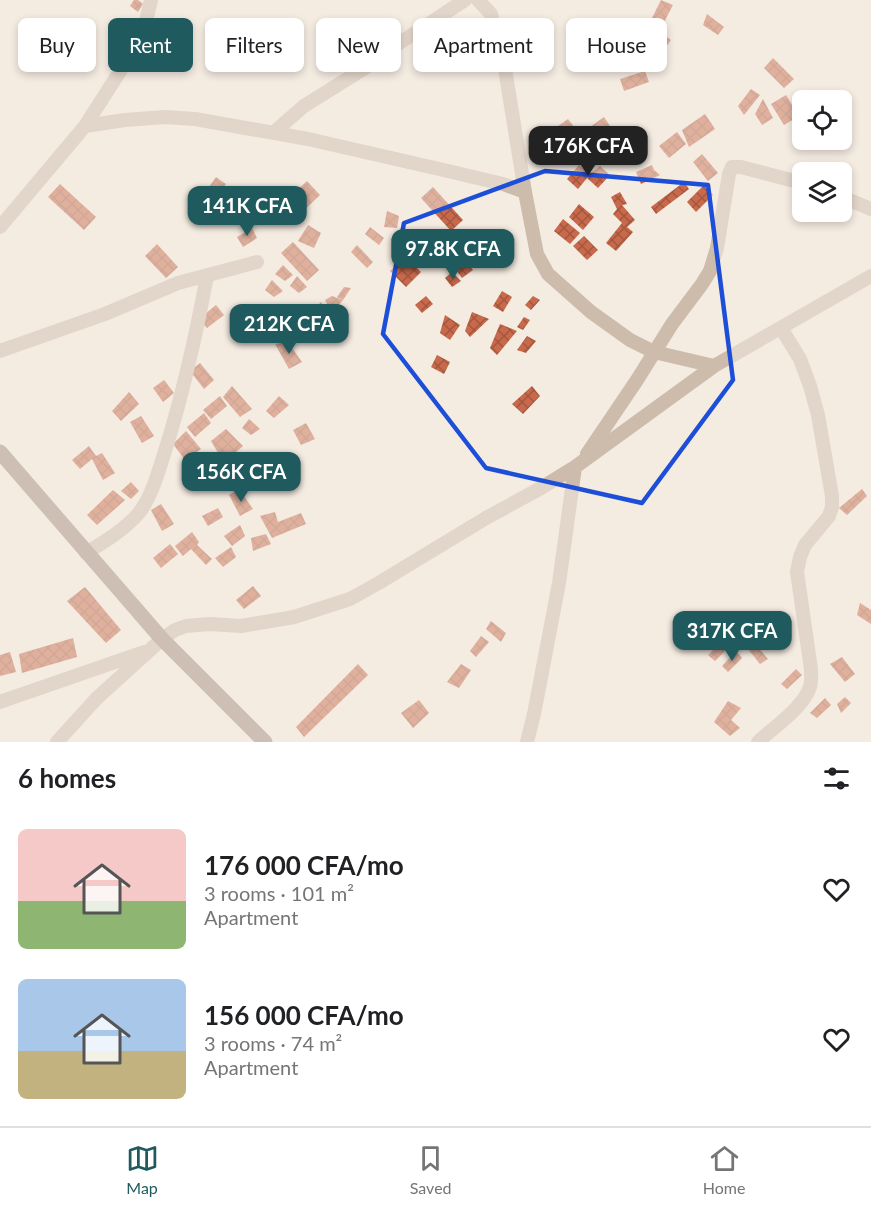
<!DOCTYPE html>
<html lang="en">
<head>
<meta charset="utf-8">
<style>
	:root { --surface:#fff; --page:#f6f6f6; --text:#202124; --muted:#757577; --line:#e0e0e0; --accent:#1f5a5e }
	body { margin:0; font-family:Lato,sans-serif; background:var(--page); color:var(--text); height:100vh; display:flex; flex-direction:column; font-size:22px; white-space:nowrap }
	* { box-sizing:border-box; margin:0 }
	p { font-size:20px; color:var(--muted) }
	.icon { flex:none; width:33px; height:33px; fill:none; stroke:currentColor; stroke-width:2; stroke-linecap:round; stroke-linejoin:round }
	.map { position:relative; height:742px; overflow:hidden }
	.side { display:flex; flex-direction:column; background:var(--surface); flex:1 }
	.side>* { flex:none }
	.hud { position:absolute; left:18px; top:18px; width:836px; height:54px; display:flex; gap:12px }
	.fabs { position:absolute; left:792px; top:90px; display:grid; gap:12px }
	.fabs a { display:grid; place-items:center; width:60px; height:60px; border-radius:9px; background:var(--surface); box-shadow:0 3px 9px #0003; font-size:30px }
	.price { position:absolute; translate:-50% -51px; padding:0 14px; border-radius:12px; background:var(--accent); color:#fff; font-size:20px; line-height:39px; filter:drop-shadow(0 2px 3px #0008) }
	.price::after { content:''; position:absolute; left:50%; top:36px; width:18px; height:14px; margin-left:-9px; background:inherit; clip-path:polygon(0 0,100% 0,50% 100%) }
	.price.current { background:#222; color:#fff }
	ul { padding:0; list-style:none }
	li { display:flex; align-items:center; gap:18px; height:150px; padding:0 18px }
	li span { display:grid; place-items:center; flex:none; width:168px; height:120px; border-radius:9px; color:#555 }
	li>.icon { margin-inline-start:auto }
	span .icon { width:72px; height:72px; fill:#fffc; stroke-width:1 }
	li b { font-size:26px }
	h2 { display:flex; justify-content:space-between; align-items:center; height:72px; padding:0 18px; font-size:26px }
	.tag { padding:0 21px; border-radius:9px; background:var(--surface); box-shadow:0 3px 9px #0003; font-size:21px; line-height:54px }
	.tag.current { background:var(--accent); color:#fff }
	.dock { display:flex; justify-content:space-around; align-items:center; height:84px; border-top:2px solid var(--line); background:var(--surface); font-size:16px; color:var(--muted) }
	.dock a { display:grid; justify-items:center; gap:3px }
	.dock .current { color:var(--accent) }
	.map>svg:first-child { display:block }
	.building { fill:url(#building-cross-hatch) }
	.lines { fill:none; stroke-linecap:round; stroke-linejoin:round }
	.street { stroke:#cdbbac; stroke-width:14 }
	.secondary { stroke:#a18a7d; stroke-width:15 }
	.marked { fill:none; stroke:#1d4ed8; stroke-width:4.5; stroke-linejoin:round }
</style>
</head>
<body>
<div class="map">
<svg width="871" height="742" viewBox="0 0 871 742">
	<defs>
		<pattern id="building-cross-hatch" width="8" height="8" patternUnits="userSpaceOnUse" patternTransform="scale(1.5)"><rect width="8" height="8" fill="#c8694b"/><path d="M0 0l8 8M0 8l8-8" fill="none" stroke="#a4573f"/></pattern>
	</defs>
	<rect width="100%" height="100%" fill="#f4ebe1"/>
	<!-- building -->
	<path class="building" d="M 134,0 L 138,0 L 143,4 L 138,12 L 130,6 Z
		M 661,0 L 673,5 L 662,26 L 651,20 Z
		M 707,14 L 724,27 L 718,35 L 703,25 Z
		M 663,34 L 671,40 L 662,52 L 654,47 Z
		M 773,58 L 794,79 L 784,88 L 764,68 Z
		M 645,71 L 649,82 L 624,91 L 620,79 Z
		M 751,89 L 760,95 L 744,115 L 738,106 Z
		M 786,95 L 799,116 L 784,125 L 771,104 Z
		M 763,99 L 773,118 L 762,125 L 755,114 Z
		M 705,114 L 715,129 L 689,147 L 682,130 Z
		M 604,117 L 610,126 L 590,141 L 583,132 Z
		M 568,119 L 575,128 L 557,140 L 551,131 Z
		M 631,129 L 640,143 L 630,149 L 621,135 Z
		M 677,132 L 686,144 L 669,158 L 659,146 Z
		M 546,133 L 559,150 L 542,165 L 528,148 Z
		M 583,145 L 591,152 L 579,165 L 572,158 Z
		M 613,145 L 624,156 L 617,163 L 606,153 Z
		M 702,154 L 718,173 L 708,181 L 693,162 Z
		M 579,165 L 590,174 L 600,166 L 610,175 L 598,188 L 587,178 L 578,189 L 567,179 Z
		M 652,165 L 654,170 L 660,175 L 641,184 L 636,172 Z
		M 216,177 L 226,184 L 212,204 L 202,197 Z
		M 307,181 L 320,195 L 293,221 L 279,207 Z
		M 684,182 L 689,189 L 656,214 L 651,207 Z
		M 60,184 L 96,217 L 84,230 L 48,197 Z
		M 704,185 L 713,195 L 696,212 L 687,202 Z
		M 433,187 L 463,220 L 451,231 L 421,198 Z
		M 244,191 L 255,204 L 263,196 L 279,207 L 257,224 L 235,199 Z
		M 620,192 L 627,204 L 622,205 L 635,220 L 627,227 L 633,232 L 616,251 L 606,243 L 622,223 L 613,214 L 617,209 L 611,197 Z
		M 579,204 L 594,217 L 583,230 L 569,217 Z
		M 221,207 L 232,218 L 225,225 L 214,214 Z
		M 387,211 L 399,216 L 397,228 L 384,227 Z
		M 563,219 L 580,233 L 570,244 L 554,231 Z
		M 308,225 L 321,233 L 314,248 L 298,241 Z
		M 370,227 L 384,238 L 379,245 L 365,234 Z
		M 252,228 L 257,238 L 243,247 L 237,237 Z
		M 584,236 L 598,250 L 587,260 L 573,246 Z
		M 293,242 L 319,270 L 307,281 L 281,253 Z
		M 157,244 L 178,267 L 166,278 L 145,256 Z
		M 357,245 L 373,262 L 367,268 L 351,252 Z
		M 457,250 L 473,270 L 462,278 L 447,258 Z
		M 405,256 L 421,272 L 406,287 L 390,271 Z
		M 283,265 L 293,275 L 285,281 L 275,274 Z
		M 452,272 L 461,281 L 452,287 L 445,278 Z
		M 297,276 L 307,287 L 299,293 L 290,286 Z
		M 272,280 L 283,291 L 274,297 L 265,290 Z
		M 344,287 L 351,288 L 343,300 L 332,312 L 325,300 L 332,296 L 343,300 L 337,297 Z
		M 502,291 L 512,297 L 503,312 L 493,306 Z
		M 426,296 L 433,304 L 422,313 L 415,305 Z
		M 533,296 L 540,300 L 531,310 L 525,305 Z
		M 321,302 L 329,316 L 312,327 L 306,317 Z
		M 216,305 L 224,315 L 207,328 L 199,319 Z
		M 472,312 L 489,319 L 470,337 L 465,331 Z
		M 445,315 L 460,325 L 450,340 L 440,333 Z
		M 524,317 L 530,320 L 523,330 L 517,327 Z
		M 281,323 L 291,334 L 282,340 L 273,333 Z
		M 500,324 L 517,331 L 497,355 L 490,348 Z
		M 527,336 L 536,341 L 526,353 L 517,350 Z
		M 288,342 L 302,362 L 289,369 L 275,344 Z
		M 437,355 L 450,362 L 444,374 L 431,367 Z
		M 200,363 L 214,380 L 204,389 L 190,371 Z
		M 164,380 L 174,393 L 163,402 L 153,388 Z
		M 232,386 L 252,409 L 240,417 L 223,397 Z
		M 532,386 L 540,396 L 523,414 L 512,404 Z
		M 129,392 L 139,404 L 121,421 L 112,411 Z
		M 220,396 L 227,406 L 211,419 L 203,410 Z
		M 279,396 L 289,405 L 274,418 L 266,411 Z
		M 204,413 L 211,423 L 195,437 L 187,427 Z
		M 141,416 L 154,436 L 142,443 L 130,422 Z
		M 249,419 L 260,429 L 251,435 L 242,428 Z
		M 306,423 L 315,439 L 301,445 L 293,430 Z
		M 226,429 L 243,446 L 224,463 L 211,441 Z
		M 186,431 L 201,449 L 185,460 L 173,444 Z
		M 89,446 L 96,456 L 102,453 L 115,473 L 103,480 L 92,459 L 80,469 L 72,460 Z
		M 251,453 L 256,463 L 227,486 L 219,477 Z
		M 131,482 L 139,491 L 131,499 L 121,491 Z
		M 239,489 L 253,509 L 240,516 L 229,495 Z
		M 862,489 L 867,496 L 847,515 L 839,508 Z
		M 113,490 L 125,500 L 97,525 L 87,515 Z
		M 161,504 L 174,524 L 162,531 L 151,510 Z
		M 218,508 L 223,517 L 208,526 L 202,516 Z
		M 275,512 L 278,522 L 301,513 L 306,524 L 272,538 L 260,516 Z
		M 240,525 L 245,536 L 232,546 L 224,536 Z
		M 192,532 L 199,542 L 197,545 L 212,559 L 206,565 L 191,549 L 183,556 L 175,546 Z
		M 266,534 L 271,544 L 253,551 L 251,538 Z
		M 170,544 L 178,554 L 161,568 L 153,558 Z
		M 231,547 L 236,557 L 223,567 L 215,558 Z
		M 253,586 L 261,596 L 244,609 L 236,600 Z
		M 85,587 L 121,630 L 106,643 L 67,601 Z
		M 860,603 L 871,610 L 871,624 L 857,615 Z
		M 491,621 L 506,633 L 501,642 L 486,629 Z
		M 743,627 L 749,634 L 735,648 L 728,642 Z
		M 481,636 L 489,642 L 476,657 L 470,651 Z
		M 73,638 L 77,657 L 22,673 L 19,654 Z
		M 723,640 L 729,647 L 715,661 L 708,655 Z
		M 757,646 L 768,659 L 760,664 L 748,649 Z
		M 736,651 L 742,658 L 728,672 L 722,666 Z
		M 10,652 L 16,672 L 0,676 L 0,655 Z
		M 842,657 L 855,674 L 845,682 L 830,664 Z
		M 358,664 L 368,675 L 304,737 L 296,727 Z
		M 461,664 L 471,670 L 459,688 L 447,682 Z
		M 796,669 L 802,675 L 787,689 L 781,684 Z
		M 845,697 L 851,703 L 841,713 L 837,704 Z
		M 825,698 L 831,705 L 817,718 L 810,713 Z
		M 419,700 L 429,713 L 413,728 L 401,713 Z
		M 728,701 L 741,708 L 731,720 L 740,728 L 730,736 L 714,722 Z"/>
	<g class="lines">
		<!-- street -->
		<path class="street" d="M 478,0 L 491,14 L 504,63 L 525,192 L 537,254 L 548,274 L 591,312 L 630,340 L 654,352 L 714,366
			M 85,126 L 125,120 L 165,117 L 195,119 L 308,139 L 448,171 L 503,184 L 525,192
			M 273,133 L 304,106 L 368,66 L 392,48 L 465,0
			M 842,197 L 871,209
			M 0,227 L 85,126 L 133,51 L 145,25 L 151,0
			M 0,351 L 105,314 L 178,283 L 257,262
			M 587,454 L 637,380 L 672,324 L 702,284 L 710,271 L 717,248 L 729,174 L 732,167 L 741,167 L 802,183
			M 86,553 C 104,542 124,530 138,514 C 151,499 159,470 165,451 C 183,394 196,335 207,276
			M 0,702 L 144,652
			M 57,742 L 96,699 L 162,639 L 175,630 L 186,626 L 210,624 L 241,626 L 294,617 L 350,599 L 377,584 L 486,518 L 541,488 L 575,467 L 714,366 L 871,276
			M 527,742 L 534,714 L 559,583 L 575,467
			M 758,742 C 774,727 803,708 810,687 C 812,681 811,675 811,669 L 797,572 L 800,557 L 805,545 L 829,516 L 832,507 L 832,496 L 818,415 L 810,386 L 800,359 L 781,328"/>
		<!-- secondary -->
		<path class="secondary" d="M 0,452 L 162,639 L 265,742"/>
	</g>
	<!-- marked area -->
	<path d="M0 0H871V742H0ZM 545,171 L 708,185 L 733,380 L 642,503 L 486,468 L 383,334 L 404,223 Z" fill="#f4ebe1" fill-opacity=".55" fill-rule="evenodd"/>
	<path class="marked" d="M 545,171 L 708,185 L 733,380 L 642,503 L 486,468 L 383,334 L 404,223 Z"/>
</svg>
<div class="fabs">
<a><svg class="icon" aria-label="locate" viewBox="0 0 24 24"><circle cx="12" cy="12" r="6"/><path d="M12 2v4M12 18v4M2 12h4M18 12h4"/></svg></a>
<a><svg class="icon" aria-label="layers" viewBox="0 0 24 24"><path d="M12 4l9 5-9 5-9-5zM3 14l9 5 9-5"/></svg></a>
</div>
<b class="price current" style="left:588px;top:177px">176K CFA</b>
<b class="price" style="left:247px;top:237px">141K CFA</b>
<b class="price" style="left:453px;top:280px">97.8K CFA</b>
<b class="price" style="left:289px;top:355px">212K CFA</b>
<b class="price" style="left:241px;top:503px">156K CFA</b>
<b class="price" style="left:732px;top:662px">317K CFA</b>
<div class="hud">
<a class="tag">Buy</a>
<a class="tag current">Rent</a>
<a class="tag">Filters</a>
<a class="tag">New</a>
<a class="tag">Apartment</a>
<a class="tag">House</a>
</div>
</div>
<section class="side">
<h2>6 homes<svg class="icon" aria-label="filters" viewBox="0 0 24 24"><path d="M4 7h16M4 17h16"/><circle cx="9" cy="7" r="2"/><circle cx="15" cy="17" r="2"/></svg></h2>
<ul>
<li><span style="background:linear-gradient(#f6c9c9 60%,#8fb573 0)"><svg class="icon" aria-label="home" viewBox="0 0 24 24"><path d="M3 11l9-7 9 7M6 9v11h12V9"/></svg></span><div><b>176 000 CFA/mo</b><p>3 rooms · 101 m²</p><p>Apartment</p></div><svg class="icon" aria-label="heart" viewBox="0 0 24 24"><path d="M12 20l-8-8c-3-5 5-10 8-4 3-6 11-1 8 4z"/></svg></li>
<li><span style="background:linear-gradient(#a9c7e8 60%,#c2b280 0)"><svg class="icon" aria-label="home" viewBox="0 0 24 24"><path d="M3 11l9-7 9 7M6 9v11h12V9"/></svg></span><div><b>156 000 CFA/mo</b><p>3 rooms · 74 m²</p><p>Apartment</p></div><svg class="icon" aria-label="heart" viewBox="0 0 24 24"><path d="M12 20l-8-8c-3-5 5-10 8-4 3-6 11-1 8 4z"/></svg></li>
</ul>
</section>
<nav class="dock">
<a class="current"><svg class="icon" aria-label="map" viewBox="0 0 24 24"><path d="M3 6l6-2 6 2 6-2v14l-6 2-6-2-6 2zM9 4v14M15 6v14"/></svg>Map</a>
<a><svg class="icon" aria-label="saved" viewBox="0 0 24 24"><path d="M7 4h10v16l-5-4-5 4z"/></svg>Saved</a>
<a><svg class="icon" aria-label="home" viewBox="0 0 24 24"><path d="M3 11l9-7 9 7M6 9v11h12V9"/></svg>Home</a>
</nav>
</body>
</html>
